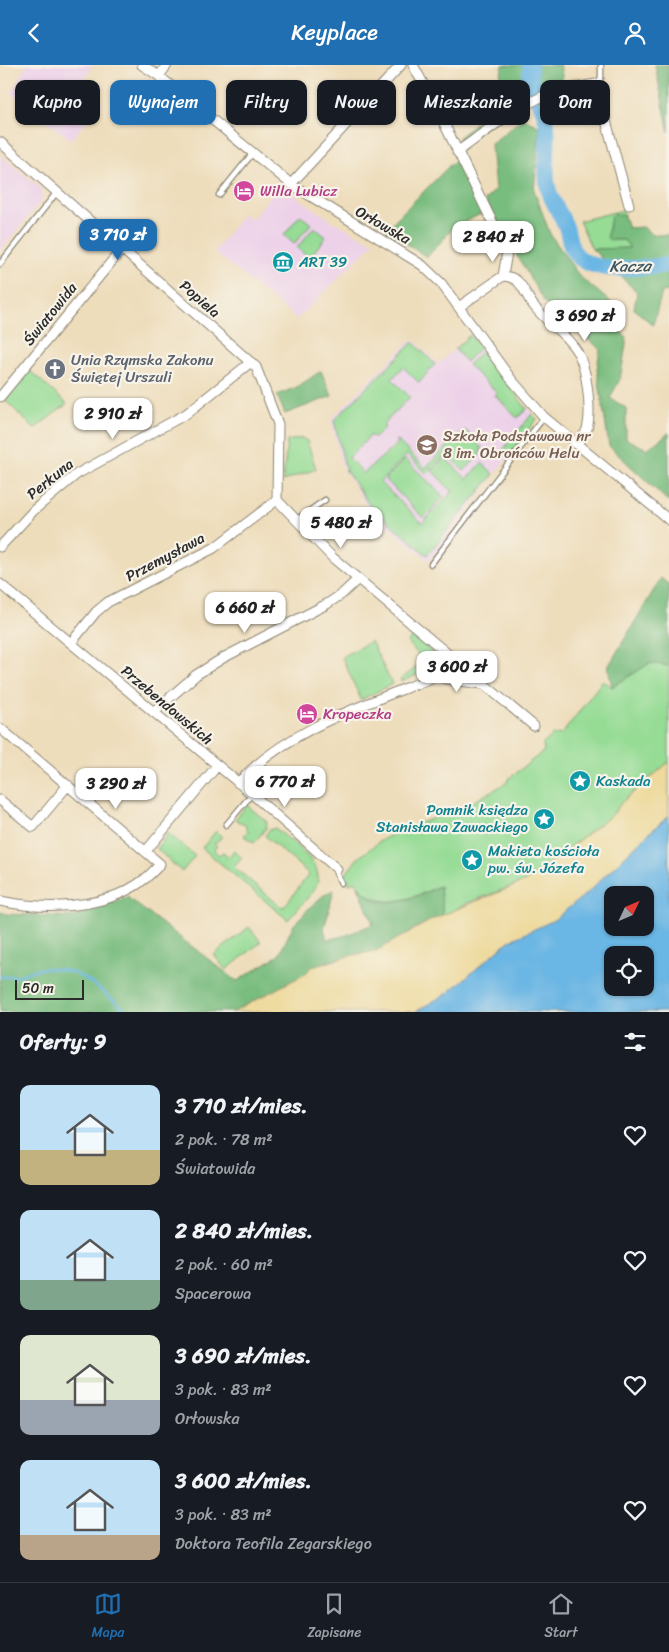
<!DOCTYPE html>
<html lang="pl">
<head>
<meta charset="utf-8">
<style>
	:root { --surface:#171b24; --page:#242831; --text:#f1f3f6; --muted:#9ea1a6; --line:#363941; --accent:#1f6fb2 }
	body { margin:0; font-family:Sriracha,sans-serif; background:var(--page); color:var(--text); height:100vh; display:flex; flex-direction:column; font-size:19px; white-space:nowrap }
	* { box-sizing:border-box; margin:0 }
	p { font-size:16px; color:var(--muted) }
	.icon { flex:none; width:28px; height:28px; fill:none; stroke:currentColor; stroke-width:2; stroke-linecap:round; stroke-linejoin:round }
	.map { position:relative; height:947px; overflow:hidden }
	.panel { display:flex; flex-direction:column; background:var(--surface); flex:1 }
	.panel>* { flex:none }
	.hud { position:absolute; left:15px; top:15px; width:640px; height:45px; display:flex; gap:10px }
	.needle { width:32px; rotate:46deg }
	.buttons { position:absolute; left:604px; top:821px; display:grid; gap:10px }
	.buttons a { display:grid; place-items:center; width:50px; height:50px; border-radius:10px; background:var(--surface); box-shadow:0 1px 4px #0004; font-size:25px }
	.scale { position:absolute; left:15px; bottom:12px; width:69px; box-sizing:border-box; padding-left:5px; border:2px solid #2b2b2b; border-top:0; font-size:14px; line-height:18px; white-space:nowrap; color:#2b2b2b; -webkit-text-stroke:4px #f7f3e8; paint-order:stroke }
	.price { position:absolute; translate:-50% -42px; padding:0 11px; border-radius:10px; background:#fff; color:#222; font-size:16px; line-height:32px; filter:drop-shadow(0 1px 2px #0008) }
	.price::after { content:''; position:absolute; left:50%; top:30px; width:15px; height:11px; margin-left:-8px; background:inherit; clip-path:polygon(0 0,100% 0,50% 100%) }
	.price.on { background:var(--accent); color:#fff }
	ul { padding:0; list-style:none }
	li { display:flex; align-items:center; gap:15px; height:125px; padding:0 20px }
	li span { display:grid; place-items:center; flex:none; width:140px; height:100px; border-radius:10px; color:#555 }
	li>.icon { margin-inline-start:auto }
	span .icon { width:60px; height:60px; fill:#fffc; stroke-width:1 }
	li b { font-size:21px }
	h2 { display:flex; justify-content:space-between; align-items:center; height:60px; padding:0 20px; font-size:21px }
	.chip { padding:0 18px; border-radius:10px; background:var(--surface); box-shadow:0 1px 4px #0004; font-size:18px; line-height:45px }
	.chip.on { background:var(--accent); color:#fff }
	header { display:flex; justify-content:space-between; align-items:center; height:65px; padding:0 20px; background:var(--accent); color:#fff; font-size:22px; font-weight:600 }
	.tab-bar { display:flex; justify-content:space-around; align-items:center; height:70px; border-top:1px solid var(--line); background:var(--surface); font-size:14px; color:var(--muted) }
	.tab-bar a { display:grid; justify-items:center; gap:2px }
	.tab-bar .on { color:var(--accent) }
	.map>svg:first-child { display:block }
	.built { fill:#edd1e9 }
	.green { fill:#96dc95; stroke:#608460 }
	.forest { fill:#78bc7e; stroke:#527454 }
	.sand { fill:#eeda9e; stroke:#8c8264 }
	.water { fill:#6bb6e4; stroke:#4b7088; fill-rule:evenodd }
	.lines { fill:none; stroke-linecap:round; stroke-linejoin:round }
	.stream { stroke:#6bb6e4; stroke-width:2.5 }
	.river { stroke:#6bb6e4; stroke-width:16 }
	.lane-casing { stroke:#8c8473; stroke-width:7 }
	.street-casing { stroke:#8c8473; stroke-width:11 }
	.lane { stroke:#fff; stroke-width:4.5 }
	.street { stroke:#fff; stroke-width:9 }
	.labels { text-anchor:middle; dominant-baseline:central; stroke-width:4.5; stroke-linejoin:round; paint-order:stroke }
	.hotel-label { font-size:15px; fill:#b23c85; stroke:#f7f3e8; text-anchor:start }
	.street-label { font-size:15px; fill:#2b2b2b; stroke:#f7f3e8 }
	.culture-label { font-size:15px; fill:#0d838f; stroke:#f7f3e8; text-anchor:start }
	.worship-label { font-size:15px; fill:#5b616d; stroke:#f7f3e8; text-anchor:start }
	.education-label { font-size:15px; fill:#785e54; stroke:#f7f3e8; text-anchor:start }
	.water-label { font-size:16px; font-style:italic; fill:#3e5562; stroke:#f7f3e8 }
</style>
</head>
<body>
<header><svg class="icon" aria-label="back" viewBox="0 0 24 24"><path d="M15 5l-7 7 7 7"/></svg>Keyplace<svg class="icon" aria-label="person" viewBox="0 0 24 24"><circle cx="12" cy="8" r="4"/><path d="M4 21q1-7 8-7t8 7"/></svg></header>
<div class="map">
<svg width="669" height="947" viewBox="0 0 669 947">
	<rect width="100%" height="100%" fill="#f7f3e8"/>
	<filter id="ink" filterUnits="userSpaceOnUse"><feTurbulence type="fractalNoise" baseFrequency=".02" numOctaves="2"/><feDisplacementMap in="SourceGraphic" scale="10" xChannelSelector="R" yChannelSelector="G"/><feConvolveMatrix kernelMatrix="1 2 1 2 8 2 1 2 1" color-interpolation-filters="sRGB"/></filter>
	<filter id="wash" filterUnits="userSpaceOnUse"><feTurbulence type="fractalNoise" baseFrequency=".0096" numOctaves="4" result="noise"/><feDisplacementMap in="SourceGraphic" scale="20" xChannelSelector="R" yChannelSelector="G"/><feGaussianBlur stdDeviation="1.12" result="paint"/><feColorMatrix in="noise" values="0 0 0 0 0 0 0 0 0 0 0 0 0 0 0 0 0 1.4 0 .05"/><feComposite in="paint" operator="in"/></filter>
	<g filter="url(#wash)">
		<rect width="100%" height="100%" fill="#edb"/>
		<!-- built -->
		<path class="built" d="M 26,0 L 92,0 L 80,24 L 102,37 L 71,75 L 11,28 Z
			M 0,90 L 41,123 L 42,135 L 0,186 Z
			M 279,120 L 332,156 L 374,178 L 297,254 L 214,187 L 243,149 L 251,155 Z
			M 470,270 L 504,317 L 537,354 L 429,496 L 373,448 L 364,437 L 342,401 L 331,354 L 412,274 L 438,299 Z"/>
		<!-- green -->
		<path class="green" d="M 623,145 L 624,151 L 616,149 L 610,159 L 607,171 L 610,175 L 624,175 L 630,183 L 592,184 L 579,156 Z
			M 300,150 L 311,159 L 294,179 L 284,170 Z
			M 314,162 L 326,172 L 309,193 L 297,183 Z
			M 470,270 L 480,283 L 466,297 L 455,284 Z
			M 413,277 L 435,299 L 419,318 L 403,302 L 392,314 L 410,332 L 383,360 L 385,363 L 374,373 L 371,370 L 349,393 L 364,408 L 398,378 L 396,374 L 425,403 L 465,365 L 482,383 L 479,391 L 464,406 L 447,389 L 427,409 L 407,390 L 380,417 L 422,458 L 454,425 L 452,426 L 432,406 L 445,393 L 467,414 L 482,398 L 494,409 L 427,490 L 370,441 L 346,406 L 334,355 Z
			M 482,286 L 527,344 L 517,353 L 495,330 L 497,328 L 468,300 Z
			M 29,305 L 67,339 L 34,364 L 5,335 Z
			M 532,349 L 537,354 L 508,392 L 502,386 Z
			M 302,373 L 307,376 L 316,404 L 283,416 L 287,376 Z
			M 405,394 L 444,432 L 423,453 L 385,414 Z
			M 415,569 L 432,587 L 436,595 L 430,604 L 401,617 L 400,615 L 424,596 L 407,577 Z
			M 371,576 L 392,619 L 361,635 L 342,592 Z
			M 650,598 L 669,601 L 669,697 L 622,737 L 613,749 L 524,817 L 467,838 L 443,851 L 439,821 C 418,831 387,845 366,828 C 362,824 358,822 356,816 L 349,819 L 345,810 L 357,794 L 380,776 L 401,765 L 464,742 L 508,717 L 507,715 L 544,686 L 543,679 L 553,670 L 562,669 L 603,615 L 612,622 Z
			M 247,740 L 267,757 L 266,763 L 254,778 L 244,771 L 248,766 L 245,760 L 235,754 Z
			M 275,763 C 288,774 325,798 317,819 C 314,828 295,846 288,855 L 202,783 L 216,766 L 222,772 L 214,779 L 217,781 L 214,785 L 219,790 L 223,787 L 229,792 L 234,785 L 242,793 L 234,802 L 280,841 L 284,842 L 309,809 L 265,771 L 269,765 Z
			M 168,768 L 195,791 L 182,807 L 157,784 Z
			M 249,862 L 261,877 L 226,905 L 214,890 Z"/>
		<!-- forest -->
		<path class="forest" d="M 503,0 L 560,0 L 563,15 L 527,35 L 461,78 L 459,72 L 492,44 Z
			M 655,0 L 669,0 L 669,67 Z
			M 523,53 L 540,62 L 534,125 L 550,169 L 580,212 L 612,238 L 612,256 L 627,274 L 620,314 L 610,333 L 626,343 L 626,374 L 647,384 L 669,368 L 669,437 L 609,381 L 597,304 L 600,284 L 544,237 L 485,135 L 495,125 L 491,79 Z
			M 456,94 L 483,148 L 454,162 L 427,192 L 385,165 Z
			M 616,149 L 624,151 L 628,163 L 643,162 L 653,170 L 669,170 L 669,226 L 662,227 L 653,260 L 634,244 L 637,227 L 592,184 L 630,183 L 624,175 L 609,175 L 607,171 L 611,151 Z
			M 321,306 L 332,331 L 285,349 L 277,330 L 297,322 Z
			M 661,513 L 669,520 L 669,601 L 650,598 L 612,622 L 608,602 Z
			M 358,821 C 363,825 368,831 374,834 C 393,843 422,829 440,821 L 443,851 C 419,858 400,876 377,885 C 354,895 323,890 305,909 L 233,947 L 0,947 L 0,847 L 7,849 L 74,852 L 127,832 L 237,916 L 279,890 L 293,861 L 311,841 L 325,829 L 334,825 L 324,864 L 327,875 L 347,870 L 373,859 Z"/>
		<!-- sand -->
		<path class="sand" d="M 669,697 L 669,751 L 648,769 L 587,828 L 554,856 L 509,876 L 448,928 L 415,947 L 233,947 L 305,909 L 312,902 L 353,890 L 376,886 L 435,853 L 524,817 L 613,749 L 622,737 Z"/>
		<!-- water -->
		<path class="water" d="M 669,751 L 669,947 L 415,947 L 448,928 L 509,876 L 554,855 L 587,828 L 648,769 ZM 612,830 L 645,830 L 645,862 L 612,862 ZM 612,890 L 645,890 L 645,922 L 612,922 Z"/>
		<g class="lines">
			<!-- stream -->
			<path class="stream" d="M 0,912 C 6,911 13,912 19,911 C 26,909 31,905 37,904 C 81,900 97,923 128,947"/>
			<!-- river -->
			<path class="river" d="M 530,0 L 530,12 L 535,30
				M 539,37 C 554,61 544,88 547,116 C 548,133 560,146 566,162 C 569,170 569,180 574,187 C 592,212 642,202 669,200"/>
		</g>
	</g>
	<g filter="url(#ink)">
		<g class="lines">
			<!-- lane casing -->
			<g class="lane-casing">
				<path id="lane" d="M 596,19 L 601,13 L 601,0
					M 219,130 L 252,89
					M 0,199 L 57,127
					M 296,455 L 325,435
					M 431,499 L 544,352
					M 226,760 L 252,729
					M 337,804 L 336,808 L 341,818"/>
			</g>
			<!-- street casing -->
			<g class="street-casing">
				<path id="street" d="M 142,0 L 159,11 L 291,119 L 422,200 L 441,218 L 511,314 L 544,352 L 669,455
					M 413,0 L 438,46 L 507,187 L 503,211 L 459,242
					M 159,11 L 167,0
					M 0,77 L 256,302 L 278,359 L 277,435
					M 457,87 C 485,67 515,43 546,30 C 562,23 580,22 596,19 L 629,140
					M 291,119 L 401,0
					M 503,211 C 523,212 523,228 534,241 C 546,257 565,268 576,285 C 587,301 592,345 587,364 C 586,369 579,375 576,379
					M 0,332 L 122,184
					M 277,435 L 333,493 L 534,661
					M 0,482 L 34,445 L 77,409 L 186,349 L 251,297
					M 0,519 L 252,729 L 337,804
					M 71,578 L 96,547 L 108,537 L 214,483 L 277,435
					M 439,610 L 446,614 L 482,619
					M 153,647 L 196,610 L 223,593 L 327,539 L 342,529 L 358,514
					M 0,663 L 160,799 C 123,844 54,847 0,836
					M 238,718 C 289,662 371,638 439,610 L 448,589
					M 0,735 L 33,762 L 68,720
					M 146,786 L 217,701"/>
			</g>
			<!-- lane -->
			<use href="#lane" class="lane"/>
			<!-- street -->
			<use href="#street" class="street"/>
		</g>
	</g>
	<!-- icons -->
	<defs>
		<g id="hotel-disc" transform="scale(1.125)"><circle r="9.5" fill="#d1479c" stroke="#f7f3e8"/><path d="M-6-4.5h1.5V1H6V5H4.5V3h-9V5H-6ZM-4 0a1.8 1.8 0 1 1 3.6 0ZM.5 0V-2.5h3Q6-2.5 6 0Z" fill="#fff"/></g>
		<g id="museum-disc" transform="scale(1.125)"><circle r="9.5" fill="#0f9aa8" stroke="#f7f3e8"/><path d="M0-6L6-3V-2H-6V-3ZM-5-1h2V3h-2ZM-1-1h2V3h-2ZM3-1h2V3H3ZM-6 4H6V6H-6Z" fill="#fff"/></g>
		<g id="church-disc" transform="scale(1.125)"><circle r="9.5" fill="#6b7280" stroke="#f7f3e8"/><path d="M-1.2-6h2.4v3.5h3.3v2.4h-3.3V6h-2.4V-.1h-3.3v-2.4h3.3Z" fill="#fff"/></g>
		<g id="school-disc" transform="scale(1.125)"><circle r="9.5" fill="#8d6e63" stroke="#f7f3e8"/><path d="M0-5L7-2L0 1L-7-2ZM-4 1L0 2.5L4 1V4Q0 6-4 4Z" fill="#fff"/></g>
		<g id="sight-disc" transform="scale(1.125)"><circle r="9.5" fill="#0f9aa8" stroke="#f7f3e8"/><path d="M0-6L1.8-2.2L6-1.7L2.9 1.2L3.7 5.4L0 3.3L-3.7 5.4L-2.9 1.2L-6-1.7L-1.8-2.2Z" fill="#fff"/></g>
	</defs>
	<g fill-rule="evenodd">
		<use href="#hotel-disc" x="244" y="126"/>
		<use href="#museum-disc" x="283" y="197"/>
		<use href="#church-disc" x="55" y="304"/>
		<use href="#school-disc" x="427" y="380"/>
		<use href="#hotel-disc" x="307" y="649"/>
		<use href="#sight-disc" x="580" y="716"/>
		<use href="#sight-disc" x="544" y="754"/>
		<use href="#sight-disc" x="472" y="795"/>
	</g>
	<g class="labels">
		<!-- hotel labels -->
		<g class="hotel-label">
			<text x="260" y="126">Willa Lubicz</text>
			<text x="323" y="649">Kropeczka</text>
		</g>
		<!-- street labels -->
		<g class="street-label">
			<text transform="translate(383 160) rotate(30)">Orłowska</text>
			<text transform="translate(200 234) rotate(41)">Popiela</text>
			<text transform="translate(50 249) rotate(-51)">Światowida</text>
			<text transform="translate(50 414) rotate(-39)">Perkuna</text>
			<text transform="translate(165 492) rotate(-28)">Przemysława</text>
			<text transform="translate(167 640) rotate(40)">Przebendowskich</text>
		</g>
		<!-- culture labels -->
		<g class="culture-label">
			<text x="299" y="197">ART 39</text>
			<text x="596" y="716">Kaskada</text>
			<text x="528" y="745" text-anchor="end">Pomnik księdza<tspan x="528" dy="17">Stanisława Zawackiego</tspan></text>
			<text x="488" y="786">Makieta kościoła<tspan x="488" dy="17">pw. św. Józefa</tspan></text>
		</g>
		<!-- worship labels -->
		<g class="worship-label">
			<text x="71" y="295">Unia Rzymska Zakonu<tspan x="71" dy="17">Świętej Urszuli</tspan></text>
		</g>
		<!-- education labels -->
		<g class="education-label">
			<text x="443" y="371">Szkoła Podstawowa nr<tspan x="443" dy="17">8 im. Obrońców Helu</tspan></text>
		</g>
		<!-- water labels -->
		<g class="water-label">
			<text transform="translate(630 201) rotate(-1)">Kacza</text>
		</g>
	</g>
</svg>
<div class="buttons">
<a><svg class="needle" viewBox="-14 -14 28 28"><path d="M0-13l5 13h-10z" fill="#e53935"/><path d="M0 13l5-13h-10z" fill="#9ea1a6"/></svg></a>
<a><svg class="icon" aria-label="locate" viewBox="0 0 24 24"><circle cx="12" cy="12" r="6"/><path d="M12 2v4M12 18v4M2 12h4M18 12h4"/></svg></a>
</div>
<div class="scale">50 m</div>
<b class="price on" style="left:118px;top:196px">3 710 zł</b>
<b class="price" style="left:493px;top:198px">2 840 zł</b>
<b class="price" style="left:585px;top:277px">3 690 zł</b>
<b class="price" style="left:113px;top:375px">2 910 zł</b>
<b class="price" style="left:341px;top:484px">5 480 zł</b>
<b class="price" style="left:245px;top:569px">6 660 zł</b>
<b class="price" style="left:457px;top:628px">3 600 zł</b>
<b class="price" style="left:285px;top:743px">6 770 zł</b>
<b class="price" style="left:116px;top:745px">3 290 zł</b>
<div class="hud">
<a class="chip">Kupno</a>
<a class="chip on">Wynajem</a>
<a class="chip">Filtry</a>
<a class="chip">Nowe</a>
<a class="chip">Mieszkanie</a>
<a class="chip">Dom</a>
</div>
</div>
<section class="panel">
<h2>Oferty: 9<svg class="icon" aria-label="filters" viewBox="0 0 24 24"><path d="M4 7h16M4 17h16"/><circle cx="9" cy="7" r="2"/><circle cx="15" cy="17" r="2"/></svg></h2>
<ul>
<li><span style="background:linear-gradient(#bfe0f5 65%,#c2b280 0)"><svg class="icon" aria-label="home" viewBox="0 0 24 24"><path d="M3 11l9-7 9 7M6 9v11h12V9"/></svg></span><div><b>3 710 zł/mies.</b><p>2 pok. · 78 m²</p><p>Światowida</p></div><svg class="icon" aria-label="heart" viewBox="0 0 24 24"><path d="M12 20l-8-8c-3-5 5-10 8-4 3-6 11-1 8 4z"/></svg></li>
<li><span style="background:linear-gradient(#bfe0f5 70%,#7fa58c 0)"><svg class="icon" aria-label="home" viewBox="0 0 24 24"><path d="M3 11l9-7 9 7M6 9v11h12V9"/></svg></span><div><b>2 840 zł/mies.</b><p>2 pok. · 60 m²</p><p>Spacerowa</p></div><svg class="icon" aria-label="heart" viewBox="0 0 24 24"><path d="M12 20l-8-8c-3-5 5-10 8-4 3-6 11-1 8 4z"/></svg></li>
<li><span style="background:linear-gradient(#dfe7d0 65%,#9aa5b1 0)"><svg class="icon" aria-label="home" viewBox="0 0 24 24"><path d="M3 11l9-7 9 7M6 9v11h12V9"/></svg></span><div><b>3 690 zł/mies.</b><p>3 pok. · 83 m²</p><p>Orłowska</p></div><svg class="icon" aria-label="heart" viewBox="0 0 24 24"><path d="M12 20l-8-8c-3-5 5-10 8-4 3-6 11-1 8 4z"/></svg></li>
<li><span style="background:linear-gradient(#bfe0f5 75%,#b9a48a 0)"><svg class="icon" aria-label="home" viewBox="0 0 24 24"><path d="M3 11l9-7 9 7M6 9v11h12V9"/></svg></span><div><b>3 600 zł/mies.</b><p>3 pok. · 83 m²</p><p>Doktora Teofila Zegarskiego</p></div><svg class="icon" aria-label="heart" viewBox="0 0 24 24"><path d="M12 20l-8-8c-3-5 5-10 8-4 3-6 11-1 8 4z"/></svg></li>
</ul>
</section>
<nav class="tab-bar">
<a class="on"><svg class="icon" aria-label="map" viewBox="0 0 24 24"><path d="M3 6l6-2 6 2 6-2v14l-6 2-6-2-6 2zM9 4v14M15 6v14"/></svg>Mapa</a>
<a><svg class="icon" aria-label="saved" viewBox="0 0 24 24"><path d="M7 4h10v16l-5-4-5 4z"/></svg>Zapisane</a>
<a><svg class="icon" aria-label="home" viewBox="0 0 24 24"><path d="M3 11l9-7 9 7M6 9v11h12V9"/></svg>Start</a>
</nav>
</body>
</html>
